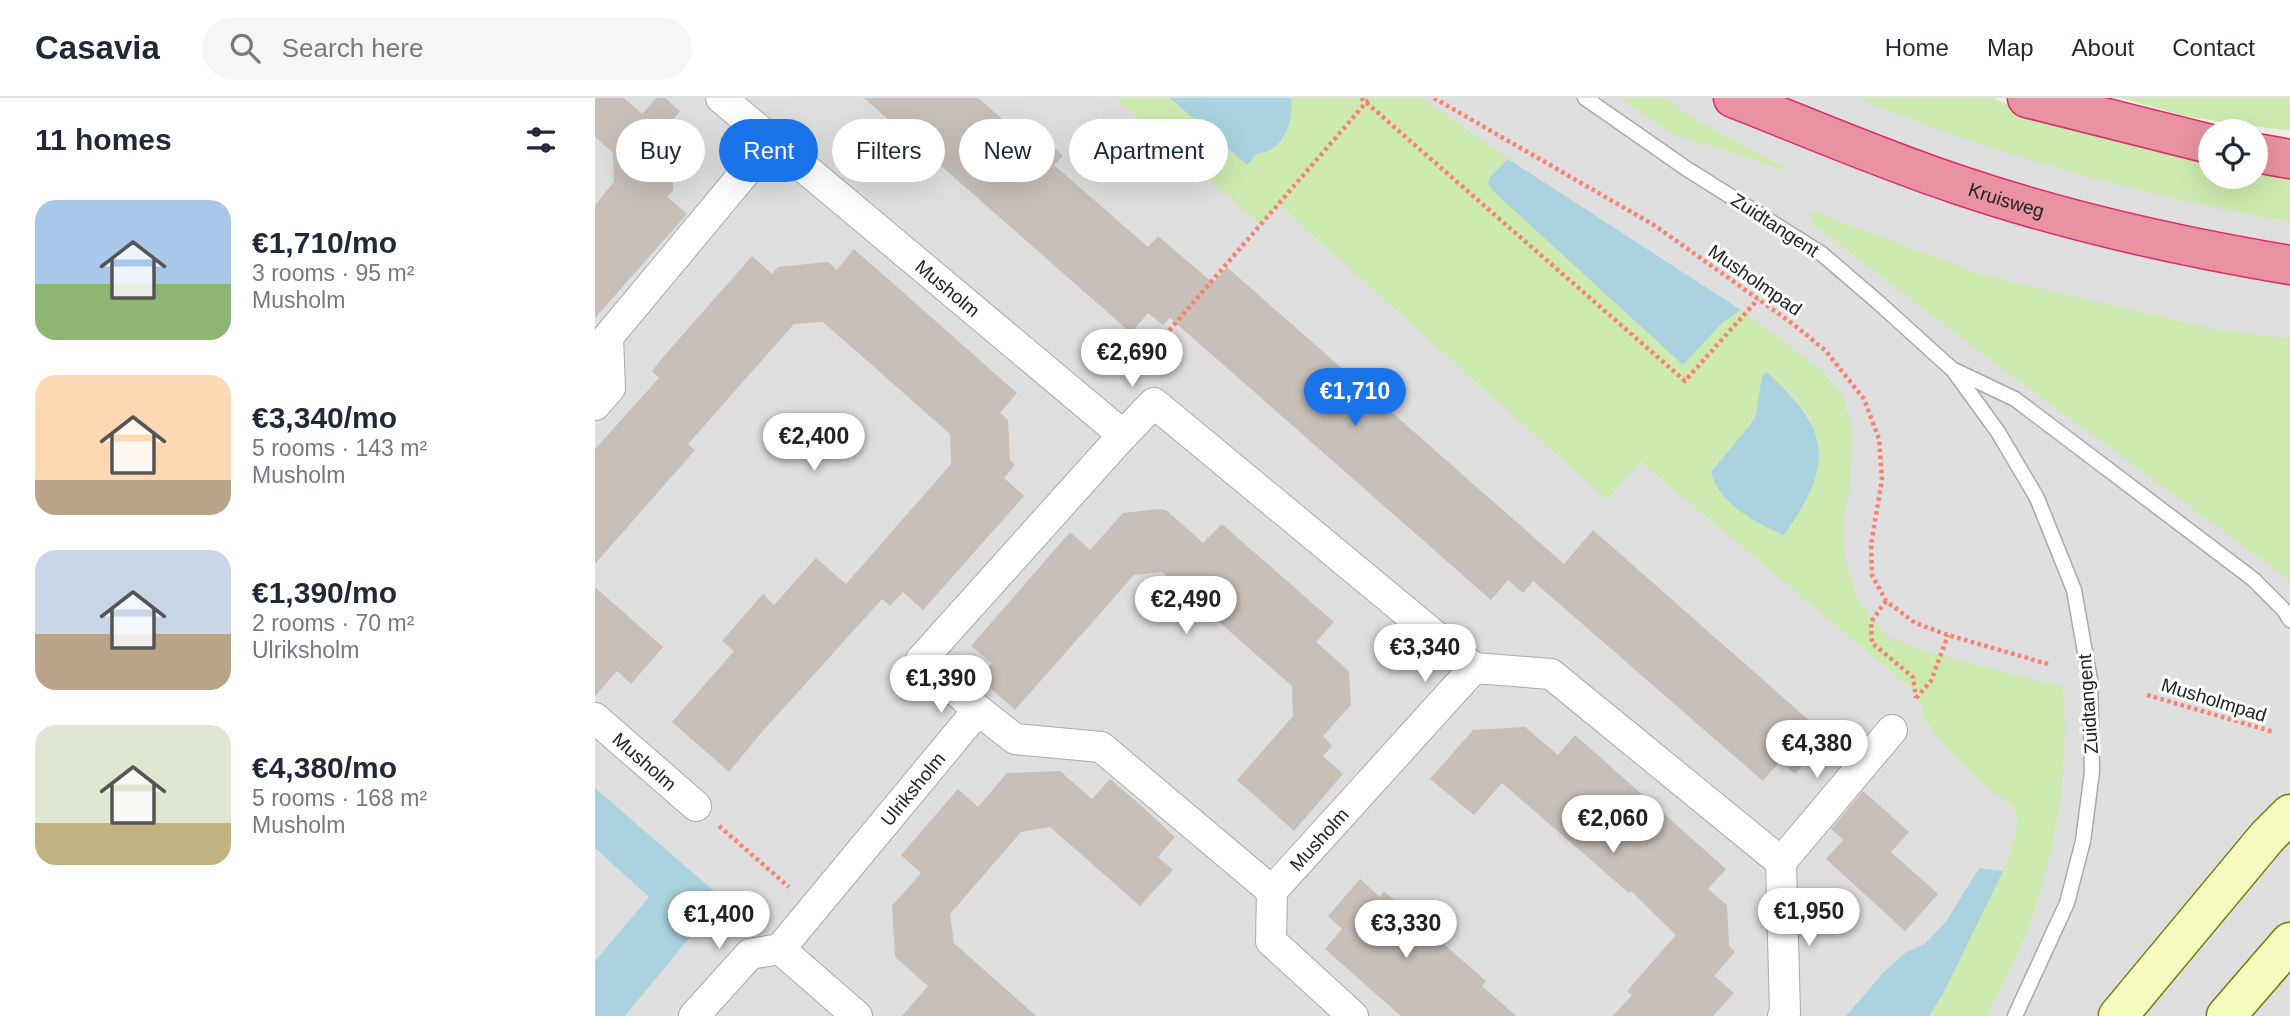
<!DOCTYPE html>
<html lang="en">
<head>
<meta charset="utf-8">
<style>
	:root { --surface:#fff; --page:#f6f6f7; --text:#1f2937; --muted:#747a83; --line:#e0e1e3; --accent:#1a73e8 }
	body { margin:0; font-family:Helvetica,sans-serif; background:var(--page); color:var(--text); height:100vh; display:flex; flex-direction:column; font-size:26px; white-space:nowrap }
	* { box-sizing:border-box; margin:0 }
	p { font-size:23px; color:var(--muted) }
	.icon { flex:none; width:38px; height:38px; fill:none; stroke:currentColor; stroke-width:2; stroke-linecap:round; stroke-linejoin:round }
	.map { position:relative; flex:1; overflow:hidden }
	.sheet { display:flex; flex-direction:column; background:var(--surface); width:595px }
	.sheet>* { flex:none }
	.top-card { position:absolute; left:21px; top:21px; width:665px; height:63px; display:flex; gap:14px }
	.controls { position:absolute; left:1603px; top:21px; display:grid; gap:14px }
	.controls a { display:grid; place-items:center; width:70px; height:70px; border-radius:50%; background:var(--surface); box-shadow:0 7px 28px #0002; font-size:35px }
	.price { position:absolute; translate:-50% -60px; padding:0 16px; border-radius:24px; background:#fff; color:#222; font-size:23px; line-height:46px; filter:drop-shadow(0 2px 4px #0008) }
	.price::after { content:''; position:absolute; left:50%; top:42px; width:21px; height:16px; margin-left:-10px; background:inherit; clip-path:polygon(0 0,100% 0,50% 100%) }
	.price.on { background:var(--accent); color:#fff }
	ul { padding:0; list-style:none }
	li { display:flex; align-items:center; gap:21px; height:175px; padding:0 35px }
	li span { display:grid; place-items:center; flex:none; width:196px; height:140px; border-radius:21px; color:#555 }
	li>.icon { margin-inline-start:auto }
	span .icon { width:84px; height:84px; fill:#fffc; stroke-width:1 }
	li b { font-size:30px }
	h2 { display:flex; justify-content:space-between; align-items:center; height:84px; padding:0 35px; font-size:30px }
	.chip { padding:0 24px; border-radius:32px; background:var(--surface); box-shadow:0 7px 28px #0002; font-size:24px; line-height:63px }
	.chip.on { background:var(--accent); color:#fff }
	header { display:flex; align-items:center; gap:42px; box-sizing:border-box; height:98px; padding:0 35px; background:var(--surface); border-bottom:2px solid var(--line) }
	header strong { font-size:33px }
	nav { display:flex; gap:38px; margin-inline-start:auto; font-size:24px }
	.search { width:490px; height:63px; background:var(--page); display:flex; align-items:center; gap:18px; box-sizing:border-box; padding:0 24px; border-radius:38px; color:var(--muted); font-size:26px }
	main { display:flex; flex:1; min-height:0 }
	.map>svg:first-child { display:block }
	.residential { fill:#e0dfdf }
	.grass { fill:#cdebb0; fill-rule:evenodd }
	.water { fill:#aad3df }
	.building { fill:#c7bfb8 }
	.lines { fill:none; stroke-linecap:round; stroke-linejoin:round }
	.lane-casing { stroke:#a9a9a9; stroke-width:17 }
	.street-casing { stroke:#a9a9a9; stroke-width:32 }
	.secondary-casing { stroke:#707d05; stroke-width:41 }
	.highway-casing { stroke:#dc2a67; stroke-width:41 }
	.path { stroke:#fa8072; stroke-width:4.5; stroke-dasharray:3.5 3.5; stroke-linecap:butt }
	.lane { stroke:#fff; stroke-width:14 }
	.street { stroke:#fff; stroke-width:30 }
	.secondary { stroke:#f7fabf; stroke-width:38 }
	.highway { stroke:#e892a2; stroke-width:38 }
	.labels { text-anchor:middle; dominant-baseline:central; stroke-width:6; stroke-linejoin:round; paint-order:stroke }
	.street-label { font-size:19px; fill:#222; stroke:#fff }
</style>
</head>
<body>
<header>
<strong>Casavia</strong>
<div class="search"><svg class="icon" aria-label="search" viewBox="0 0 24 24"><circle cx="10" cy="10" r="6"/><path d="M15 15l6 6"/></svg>Search here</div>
<nav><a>Home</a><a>Map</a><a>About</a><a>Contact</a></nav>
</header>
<main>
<section class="sheet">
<h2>11 homes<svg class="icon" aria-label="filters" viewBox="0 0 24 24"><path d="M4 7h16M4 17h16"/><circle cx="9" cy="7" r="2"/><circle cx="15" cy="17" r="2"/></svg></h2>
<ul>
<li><span style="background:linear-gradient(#a9c7e8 60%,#8fb573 0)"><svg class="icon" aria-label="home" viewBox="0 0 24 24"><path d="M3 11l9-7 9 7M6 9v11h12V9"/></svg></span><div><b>€1,710/mo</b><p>3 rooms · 95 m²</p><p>Musholm</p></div></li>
<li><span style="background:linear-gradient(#ffd9b3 75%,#b9a48a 0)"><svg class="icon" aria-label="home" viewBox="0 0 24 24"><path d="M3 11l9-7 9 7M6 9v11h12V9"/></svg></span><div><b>€3,340/mo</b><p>5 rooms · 143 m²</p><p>Musholm</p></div></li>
<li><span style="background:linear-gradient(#c9d6e8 60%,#b9a48a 0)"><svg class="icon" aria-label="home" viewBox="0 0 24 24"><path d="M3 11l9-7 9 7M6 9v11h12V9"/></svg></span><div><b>€1,390/mo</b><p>2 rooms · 70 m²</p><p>Ulriksholm</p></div></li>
<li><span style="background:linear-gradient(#dfe7d0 70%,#c2b280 0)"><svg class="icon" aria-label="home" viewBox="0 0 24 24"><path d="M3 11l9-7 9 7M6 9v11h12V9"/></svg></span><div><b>€4,380/mo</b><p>5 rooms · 168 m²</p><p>Musholm</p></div></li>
</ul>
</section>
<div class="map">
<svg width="1695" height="918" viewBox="0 0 1695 918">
	<rect width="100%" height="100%" fill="#f2efe9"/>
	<!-- residential -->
	<path class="residential" d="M 0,0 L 1347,0 L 1640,87 L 1695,91 L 1695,918 L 0,918 Z"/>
	<!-- grass -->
	<path class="grass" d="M 520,0 L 575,0 L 652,66 L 663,55 L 697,3 L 696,0 L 828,0 L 913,61 L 895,79 L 1117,235 L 1128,224 L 1146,212 L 1226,272 L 1247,296 L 1257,330 L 1255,386 L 1248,424 L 1249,454 L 1261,498 L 1291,538 L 1337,555 L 1468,589 C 1477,703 1449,820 1391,918 L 1334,918 L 1349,894 L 1408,773 L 1421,735 L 1422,718 L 1417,707 L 1399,695 L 1364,663 L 1338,633 L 1329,620 L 1324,597 L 1045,363 L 1012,402 L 684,107 L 665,126 ZM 1172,274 L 1198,298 L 1215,320 L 1223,373 L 1207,411 L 1117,380 L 1116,374 L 1155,327 L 1161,317 Z
		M 1025,0 L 1071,0 L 1100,21 L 1201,76 L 1078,36 Z
		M 1262,0 L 1398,0 L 1417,8 L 1615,64 L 1615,79 L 1661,79 L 1661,72 L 1695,77 L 1695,124 C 1545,97 1403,58 1262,0 Z
		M 1526,0 L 1695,0 L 1695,33 L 1594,19 Z
		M 1215,112 L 1388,177 L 1624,232 L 1695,240 L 1695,485 L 1688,477 L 1393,260 L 1218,126 Z"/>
	<!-- water -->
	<path class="water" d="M 575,0 L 696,0 C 699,22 689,54 663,55 L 652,67 Z
		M 913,61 L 1146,212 L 1128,224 L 1088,267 L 898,93 L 893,85 L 895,79 Z
		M 1172,274 C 1236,334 1240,364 1189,437 C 1162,426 1123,405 1116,374 L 1155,327 L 1161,317 L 1167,278 Z
		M 0,690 L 127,800 L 30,918 L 0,918 L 0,863 L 54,799 L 0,750 Z
		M 1384,770 L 1408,773 L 1349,894 L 1334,918 L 1251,918 L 1288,875 L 1310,855 L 1331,845 L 1352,822 Z"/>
	<!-- building -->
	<path class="building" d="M 0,0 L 29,0 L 47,16 L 61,0 L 70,0 L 85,13 L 68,34 L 76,41 L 78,92 L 72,99 L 92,116 L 0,220 L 0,107 L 19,84 L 18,55 L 0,39 Z
		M 269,0 L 383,0 L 436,46 L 445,37 L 468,58 L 459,67 L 553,149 L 563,138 L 618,185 L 632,169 L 969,466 L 998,432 L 1233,639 L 1200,676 L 1185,663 L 1168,683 L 938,483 L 928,495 L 913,482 L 896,502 L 575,220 L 568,227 L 553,215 L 536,235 Z
		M 259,151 L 422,295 L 405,315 L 413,322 L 415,361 L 420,367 L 409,380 L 429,398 L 328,512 L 308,494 L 295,508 L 287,501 L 166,635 L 134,674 L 77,624 L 139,553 L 127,543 L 168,496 L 179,507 L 221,460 L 251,486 L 356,366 L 355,336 L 228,224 L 199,226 L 93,346 L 100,352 L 0,466 L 0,351 L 64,280 L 57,273 L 69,258 L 157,158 L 177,176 L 183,169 L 233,164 L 242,172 Z
		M 564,411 L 571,412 L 608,445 L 627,426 L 739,524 L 721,544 L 754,573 L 756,607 L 728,638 L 737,648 L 728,658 L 748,676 L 699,733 L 642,682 L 698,618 L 697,588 L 567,474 L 539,477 L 420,612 L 384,580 L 397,565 L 376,548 L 475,434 L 495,452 L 528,415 Z
		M 0,489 L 68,549 L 36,586 L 22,573 L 0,598 Z
		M 930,629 L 963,657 L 980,637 L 1131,771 L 1113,791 L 1132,807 L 1134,848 L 1140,854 L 1119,878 L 1139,895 L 1118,918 L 1018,918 L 1037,897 L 1032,893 L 1081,837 L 1036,793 L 1034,795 L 907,685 L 879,717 L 835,681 L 878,632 Z
		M 465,673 L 497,701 L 515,681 L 543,705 L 580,739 L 563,759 L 578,772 L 545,808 L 455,729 L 426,734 L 355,816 L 359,845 L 441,918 L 307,918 L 333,888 L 300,859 L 297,808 L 326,775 L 306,757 L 363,691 L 383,709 L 412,675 Z
		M 1268,693 L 1314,734 L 1296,754 L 1343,796 L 1310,833 L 1231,761 L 1248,742 L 1236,731 Z
		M 765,781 L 785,799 L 789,793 L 850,847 L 891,883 L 887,888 L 921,918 L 806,918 L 730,851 L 747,831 L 733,818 Z"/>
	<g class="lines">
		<!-- lane casing -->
		<g class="lane-casing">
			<path id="lane" d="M 990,0 L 1092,71 L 1227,156 L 1284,205 L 1358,272 L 1403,334 L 1442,400 L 1479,492 L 1495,582 L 1497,674 L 1488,743 L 1472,805 L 1420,918
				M 1359,272 L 1420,301 L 1658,481 L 1689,512 L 1695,522"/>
		</g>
		<!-- street casing -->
		<g class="street-casing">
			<g id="street">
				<path id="s1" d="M 126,0 L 528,337"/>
				<path d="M 0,307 L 15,290 L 13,239 L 177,42"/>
				<path d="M 383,612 L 326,562 L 528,337 L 559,305 L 879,570"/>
				<path id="s2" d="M 0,620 L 101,708"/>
				<path d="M 99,918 L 155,856 L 185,851"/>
				<path id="s3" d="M 262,918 L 185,851 L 383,612 L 420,641 L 506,649 L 677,793"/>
				<path id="s4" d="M 758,918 L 676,843 L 677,793 L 879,570 L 956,576 L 1186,764"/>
				<path d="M 1188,918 L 1190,915 L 1186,764 L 1297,632"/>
			</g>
		</g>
		<!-- secondary casing -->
		<g class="secondary-casing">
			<path id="secondary" d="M 1523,918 L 1672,739 L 1695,716
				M 1631,918 L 1695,844"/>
		</g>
		<!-- highway casing -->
		<g class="highway-casing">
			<g id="highway">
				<path id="s5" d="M 1138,0 C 1212,29 1286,61 1361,86 C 1470,123 1581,148 1695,167"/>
				<path d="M 1432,0 L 1615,46"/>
				<path d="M 1661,55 L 1695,61"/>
			</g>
		</g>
		<!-- path -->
		<path class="path" d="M 766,0 L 1090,283 L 1163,201
			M 839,0 L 1059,127 L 1198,226 L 1231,253 L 1269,301 L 1284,341 L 1287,381 L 1276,447 L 1277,477 L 1291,503 L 1320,525 L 1353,537 L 1453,566
			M 533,280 L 775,0
			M 1291,503 L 1276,524 L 1277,545 L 1318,579 L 1321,600
			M 1552,597 L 1679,634
			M 1321,600 L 1336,583 L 1353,537
			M 124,728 L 194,789"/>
		<!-- lane -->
		<use href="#lane" class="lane"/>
		<!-- street -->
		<use href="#street" class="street"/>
		<!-- secondary -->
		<use href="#secondary" class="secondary"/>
		<!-- highway -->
		<use href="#highway" class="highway"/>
	</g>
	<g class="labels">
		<!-- street labels -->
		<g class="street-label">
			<text stroke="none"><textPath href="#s5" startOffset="292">Kruisweg</textPath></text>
			<text transform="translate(1180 127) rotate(33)">Zuidtangent</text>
			<text transform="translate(1160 182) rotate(35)">Musholmpad</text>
			<text stroke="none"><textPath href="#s1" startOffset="296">Musholm</textPath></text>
			<text transform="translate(1619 602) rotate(17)">Musholmpad</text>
			<text transform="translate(1493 606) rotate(-94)">Zuidtangent</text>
			<text stroke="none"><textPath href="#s2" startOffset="66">Musholm</textPath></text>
			<text stroke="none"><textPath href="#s3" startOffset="310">Ulriksholm</textPath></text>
			<text stroke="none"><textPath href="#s4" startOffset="231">Musholm</textPath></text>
		</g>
	</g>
</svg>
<div class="controls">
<a><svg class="icon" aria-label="locate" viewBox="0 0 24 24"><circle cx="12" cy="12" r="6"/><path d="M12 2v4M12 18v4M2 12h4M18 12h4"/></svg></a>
</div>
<b class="price" style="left:537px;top:291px">€2,690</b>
<b class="price on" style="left:760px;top:330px">€1,710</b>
<b class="price" style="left:219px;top:375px">€2,400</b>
<b class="price" style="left:591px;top:538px">€2,490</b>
<b class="price" style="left:830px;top:586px">€3,340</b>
<b class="price" style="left:346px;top:617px">€1,390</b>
<b class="price" style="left:1222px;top:682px">€4,380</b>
<b class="price" style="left:1018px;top:757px">€2,060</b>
<b class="price" style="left:1214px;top:850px">€1,950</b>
<b class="price" style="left:124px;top:853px">€1,400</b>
<b class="price" style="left:811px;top:862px">€3,330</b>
<div class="top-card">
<a class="chip">Buy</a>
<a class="chip on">Rent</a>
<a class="chip">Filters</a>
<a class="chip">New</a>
<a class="chip">Apartment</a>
</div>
</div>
</main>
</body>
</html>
